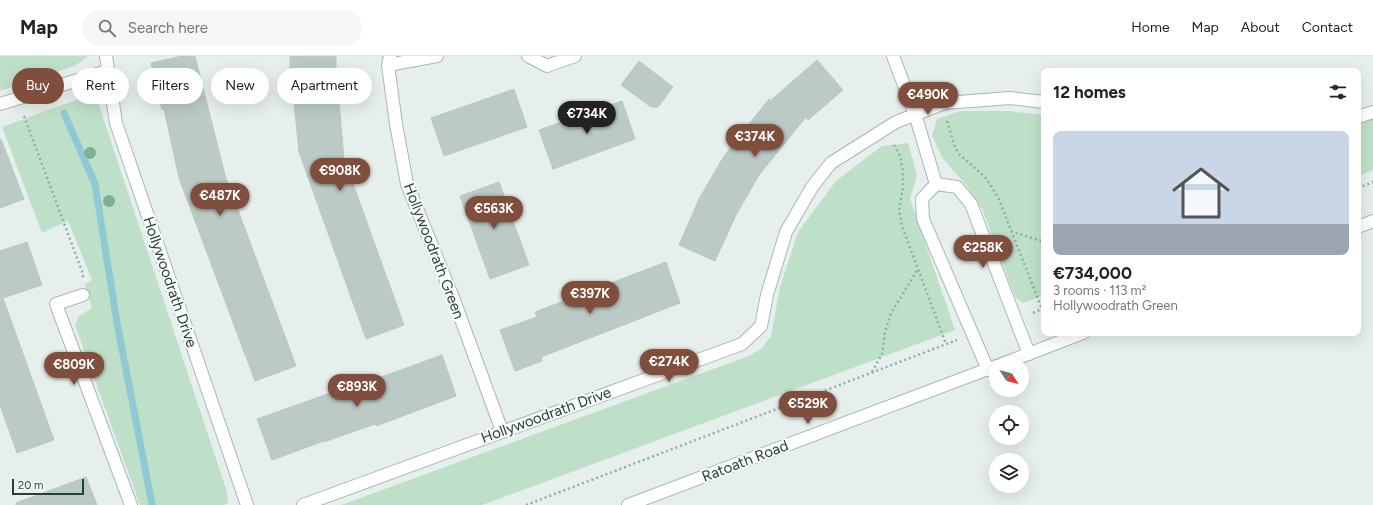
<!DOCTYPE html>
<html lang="en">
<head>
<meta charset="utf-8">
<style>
	:root { --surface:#fff; --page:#f6f6f6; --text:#222; --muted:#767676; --line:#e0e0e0; --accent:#804e3d }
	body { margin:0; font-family:Figtree,sans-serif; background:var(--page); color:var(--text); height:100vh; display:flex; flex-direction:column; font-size:15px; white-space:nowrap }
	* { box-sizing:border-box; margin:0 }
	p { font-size:13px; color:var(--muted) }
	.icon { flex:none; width:22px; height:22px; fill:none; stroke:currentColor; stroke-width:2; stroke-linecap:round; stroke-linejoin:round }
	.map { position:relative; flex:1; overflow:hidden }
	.sheet { position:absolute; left:1041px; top:12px; width:320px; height:268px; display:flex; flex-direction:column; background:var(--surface); border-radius:8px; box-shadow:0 4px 16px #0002 }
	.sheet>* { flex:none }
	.top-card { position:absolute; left:12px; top:12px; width:380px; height:36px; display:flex; gap:8px }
	.needle { width:26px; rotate:126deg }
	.controls { position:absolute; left:989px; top:301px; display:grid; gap:8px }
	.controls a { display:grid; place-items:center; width:40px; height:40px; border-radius:50%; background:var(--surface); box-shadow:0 4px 16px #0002; font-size:20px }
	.scale { position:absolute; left:12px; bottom:10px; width:72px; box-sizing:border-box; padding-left:4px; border:2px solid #24423a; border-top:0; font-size:11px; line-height:14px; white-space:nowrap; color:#24423a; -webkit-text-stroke:3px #f7fbf9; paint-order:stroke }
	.price { position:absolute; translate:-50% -34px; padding:0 9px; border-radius:14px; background:var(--accent); color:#fff; font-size:13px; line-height:26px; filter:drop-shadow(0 1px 2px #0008) }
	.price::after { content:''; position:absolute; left:50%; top:24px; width:12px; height:9px; margin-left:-6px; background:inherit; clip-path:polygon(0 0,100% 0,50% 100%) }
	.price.selected { background:#222; color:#fff }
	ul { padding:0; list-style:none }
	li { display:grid; align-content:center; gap:8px; height:212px; padding:0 12px }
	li+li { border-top:1px solid var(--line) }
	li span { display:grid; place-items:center; height:124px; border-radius:8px; color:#555 }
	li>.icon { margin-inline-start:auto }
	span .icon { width:72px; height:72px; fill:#fffc; stroke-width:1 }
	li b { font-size:17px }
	h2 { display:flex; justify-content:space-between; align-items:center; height:48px; padding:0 12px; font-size:17px }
	.pill { padding:0 14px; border-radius:18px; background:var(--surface); box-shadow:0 4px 16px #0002; font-size:14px; line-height:36px }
	.pill.selected { background:var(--accent); color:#fff }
	header { display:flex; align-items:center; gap:24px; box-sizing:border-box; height:56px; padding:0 20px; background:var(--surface); border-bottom:1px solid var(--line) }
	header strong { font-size:19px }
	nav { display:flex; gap:22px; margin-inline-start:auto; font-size:14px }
	.search { width:280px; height:36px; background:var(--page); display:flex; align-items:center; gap:10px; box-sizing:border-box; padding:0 14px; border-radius:22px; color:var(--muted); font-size:15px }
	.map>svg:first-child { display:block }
	.green { fill:#bfe0c8 }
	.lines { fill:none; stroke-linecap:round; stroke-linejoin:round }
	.stream { stroke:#8ec9d4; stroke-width:7 }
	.building { fill:#bbcac4; stroke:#b8c9c2 }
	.street-casing { stroke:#a8b8b2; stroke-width:14 }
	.secondary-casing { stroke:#a4bbb3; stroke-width:14 }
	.path { stroke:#86b3a5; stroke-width:2.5; stroke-dasharray:2 3; stroke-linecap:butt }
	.street { stroke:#fff; stroke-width:12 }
	.secondary { stroke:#fff; stroke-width:12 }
	.tree { fill:#80af93 }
	.labels { text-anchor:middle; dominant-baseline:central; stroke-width:4; stroke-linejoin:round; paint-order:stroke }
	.street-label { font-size:15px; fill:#24423a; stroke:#f7fbf9 }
</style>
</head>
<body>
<header>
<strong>Map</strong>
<div class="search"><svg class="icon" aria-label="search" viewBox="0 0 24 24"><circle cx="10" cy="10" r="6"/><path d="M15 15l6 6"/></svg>Search here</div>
<nav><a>Home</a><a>Map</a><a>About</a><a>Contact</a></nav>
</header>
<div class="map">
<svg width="1373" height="449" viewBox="0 0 1373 449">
	<rect width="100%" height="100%" fill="#e6efeb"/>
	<!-- green -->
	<path class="green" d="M 0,0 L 88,0 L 75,10 L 0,35 Z
		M 95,37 L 227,436 L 228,446 L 224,449 L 140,449 L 75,269 L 79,260 L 92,252 L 85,228 L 92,224 L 68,165 L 42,177 L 2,71 Z
		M 960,55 L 1008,55 L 1044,59 L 1044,239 L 1023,247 L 1015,241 L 983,155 L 967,130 L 943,103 L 932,80 L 937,63 Z
		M 1373,62 L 1373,114 L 1358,120 L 1358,67 Z
		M 908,87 L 917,119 L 910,143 L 955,274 L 482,449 L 341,449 L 749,300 L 761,293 L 771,280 L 780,231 L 798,176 L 836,125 L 882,90 Z"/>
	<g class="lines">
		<!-- stream -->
		<path class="stream" d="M 64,57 L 95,128 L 117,267 L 152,448"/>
	</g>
	<!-- building -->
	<path class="building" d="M 182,0 L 195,0 L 225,119 L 296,310 L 255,325 L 179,122 L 164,53 L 162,54 L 151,7 Z
		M 290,0 L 336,0 L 336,34 L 338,34 L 344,103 L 404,269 L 366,283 L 299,96 L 292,26 L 290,26 Z
		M 817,4 L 843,34 L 808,64 L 806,61 L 759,119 L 736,159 L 715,205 L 679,189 L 699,143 L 724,100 L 769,43 L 770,45 Z
		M 639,5 L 673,31 L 658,51 L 651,51 L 621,29 Z
		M 514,33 L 527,71 L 444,100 L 431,62 Z
		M 622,45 L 635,83 L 553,113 L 539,74 Z
		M 1,83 L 24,143 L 0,152 L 0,84 Z
		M 499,126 L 529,209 L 490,223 L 460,140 Z
		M 27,186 L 42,229 L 3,242 L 54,384 L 17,397 L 0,349 L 0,195 Z
		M 666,206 L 680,247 L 541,301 L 542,305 L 515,315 L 500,274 L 537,261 L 535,256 Z
		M 442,299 L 456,340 L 376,370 L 375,368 L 324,386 L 324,385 L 272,404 L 257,363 L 353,329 L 354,331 Z
		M 86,421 L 97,449 L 16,449 L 16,447 Z"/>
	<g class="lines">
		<!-- street casing -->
		<g class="street-casing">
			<path id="street" d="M 106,0 L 116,67 L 247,449
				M 390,0 L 388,9 L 396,68 L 407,128 L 454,244 L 502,375
				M 528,0 L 547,10 L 575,0
				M 893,0 L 915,58 L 936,128
				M 388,9 L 437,0
				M 0,48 L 107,15
				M 1358,61 L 1373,56
				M 936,128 L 957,131 L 971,148 L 1029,298
				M 936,128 L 922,143 L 923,163 L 988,314
				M 83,239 L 56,248 L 131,449
				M 303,449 L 742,288 L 761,270 L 767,239 L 786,176 L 812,131 L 831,107 L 896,66 L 945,47 L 1010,42 L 1044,46"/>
		</g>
		<!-- secondary casing -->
		<g class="secondary-casing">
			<path id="secondary" d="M 1358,171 L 1373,165
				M 1002,308 L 1083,277
				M 628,449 L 996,310"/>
		</g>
		<!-- path -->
		<path class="path" d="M 24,60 L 83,218 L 83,222
			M 947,65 L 955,91 L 959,98 L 985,121 L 998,141 L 1042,253
			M 894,89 L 900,100 L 903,115 L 903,132 L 899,154 L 902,170 L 946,288
			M 1358,132 L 1373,126
			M 1011,175 L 1044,186
			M 1033,257 L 1044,252
			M 872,316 L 882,298 L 885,276 L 891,257 L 918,213
			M 526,449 L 957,284"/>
		<!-- street -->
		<use href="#street" class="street"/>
		<!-- secondary -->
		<use href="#secondary" class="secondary"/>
	</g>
	<!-- trees -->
	<g class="tree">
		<circle cx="90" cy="97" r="6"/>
		<circle cx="109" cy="145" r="6"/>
	</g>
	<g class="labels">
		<!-- street labels -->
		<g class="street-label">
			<text transform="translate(434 195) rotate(69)">Hollywoodrath Green</text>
			<text transform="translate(170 226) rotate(71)">Hollywoodrath Drive</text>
			<text transform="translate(546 359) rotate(-20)">Hollywoodrath Drive</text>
			<text transform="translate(745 405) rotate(-21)">Ratoath Road</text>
		</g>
	</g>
</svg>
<div class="controls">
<a><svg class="needle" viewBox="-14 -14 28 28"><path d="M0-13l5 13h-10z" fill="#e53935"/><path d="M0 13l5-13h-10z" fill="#767676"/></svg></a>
<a><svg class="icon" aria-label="locate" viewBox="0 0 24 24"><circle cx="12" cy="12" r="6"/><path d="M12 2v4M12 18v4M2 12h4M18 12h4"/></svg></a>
<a><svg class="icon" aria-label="layers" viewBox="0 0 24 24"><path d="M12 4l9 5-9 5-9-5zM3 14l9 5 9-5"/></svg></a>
</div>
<div class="scale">20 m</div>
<b class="price" style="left:928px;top:60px">€490K</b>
<b class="price selected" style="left:587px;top:79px">€734K</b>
<b class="price" style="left:755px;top:102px">€374K</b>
<b class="price" style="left:340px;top:136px">€908K</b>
<b class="price" style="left:220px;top:161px">€487K</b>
<b class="price" style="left:494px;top:174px">€563K</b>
<b class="price" style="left:983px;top:213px">€258K</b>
<b class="price" style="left:590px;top:259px">€397K</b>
<b class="price" style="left:669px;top:327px">€274K</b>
<b class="price" style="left:74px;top:330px">€809K</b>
<b class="price" style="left:357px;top:352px">€893K</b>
<b class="price" style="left:808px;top:369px">€529K</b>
<div class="top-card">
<a class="pill selected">Buy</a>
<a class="pill">Rent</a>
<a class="pill">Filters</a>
<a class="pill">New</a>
<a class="pill">Apartment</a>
</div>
<section class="sheet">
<h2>12 homes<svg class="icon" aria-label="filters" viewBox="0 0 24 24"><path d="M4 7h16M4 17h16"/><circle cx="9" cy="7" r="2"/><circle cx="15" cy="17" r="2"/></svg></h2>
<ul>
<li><span style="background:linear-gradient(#c9d6e8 75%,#9aa5b1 0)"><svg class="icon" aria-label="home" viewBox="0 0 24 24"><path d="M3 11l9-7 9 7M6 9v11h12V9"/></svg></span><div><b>€734,000</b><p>3 rooms · 113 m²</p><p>Hollywoodrath Green</p></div></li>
</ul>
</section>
</div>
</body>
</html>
